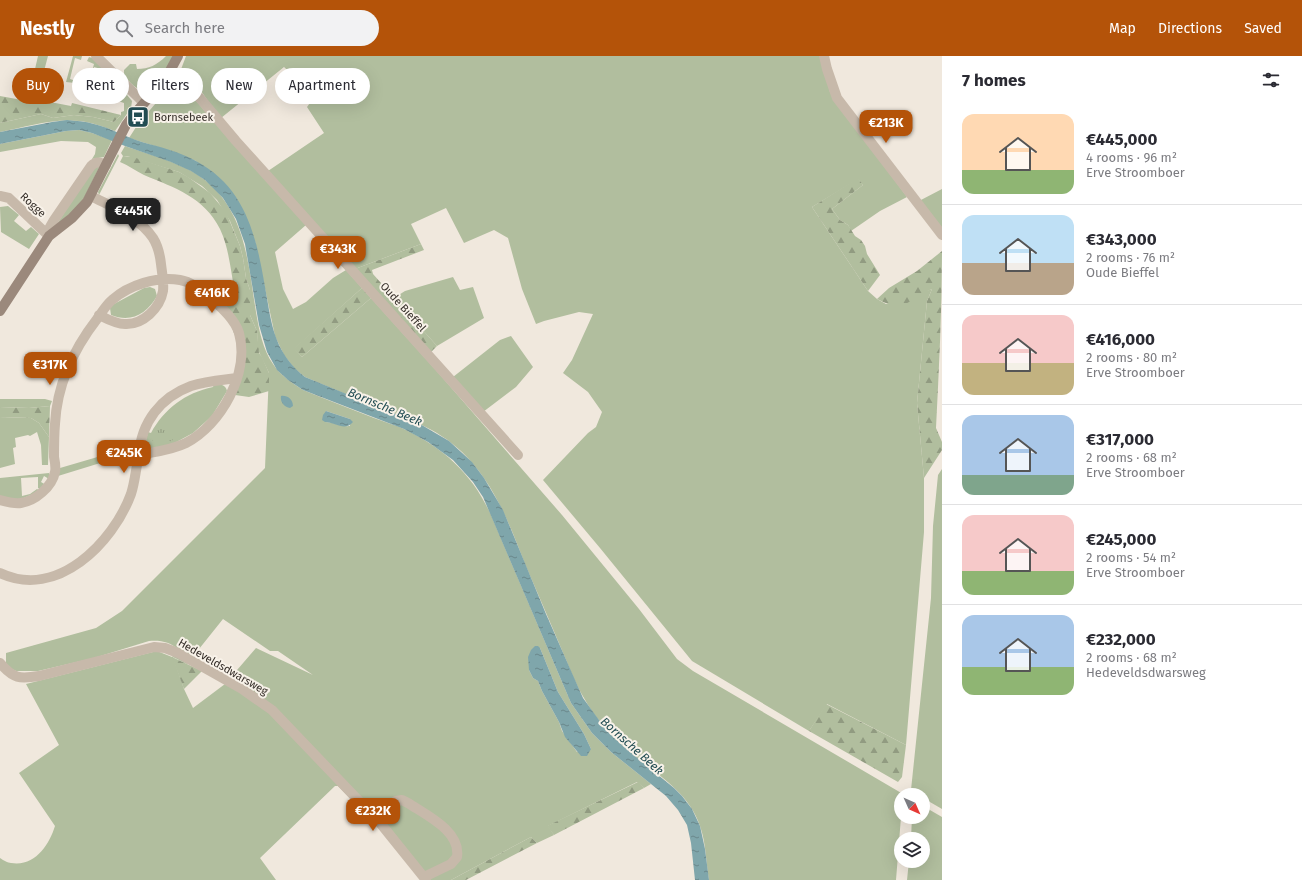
<!DOCTYPE html>
<html lang="en">
<head>
<meta charset="utf-8">
<style>
	:root { --surface:#fff; --page:#f2f2f3; --text:#2b2b33; --muted:#7c7c81; --line:#e1e1e2; --accent:#b45309 }
	body { margin:0; font-family:"Fira Sans",sans-serif; background:var(--page); color:var(--text); height:100vh; display:flex; flex-direction:column; font-size:15px; white-space:nowrap }
	* { box-sizing:border-box; margin:0 }
	p { font-size:13px; color:var(--muted) }
	.icon { flex:none; width:22px; height:22px; fill:none; stroke:currentColor; stroke-width:2; stroke-linecap:round; stroke-linejoin:round }
	.map { position:relative; flex:1; overflow:hidden }
	.side { display:flex; flex-direction:column; background:var(--surface); width:360px }
	.side>* { flex:none }
	.top-card { position:absolute; left:12px; top:12px; width:380px; height:36px; display:flex; gap:8px }
	.needle { width:26px; rotate:135deg }
	.controls { position:absolute; left:894px; top:732px; display:grid; gap:8px }
	.controls a { display:grid; place-items:center; width:36px; height:36px; border-radius:50%; background:var(--surface); box-shadow:0 4px 16px #0002; font-size:20px }
	.price { position:absolute; translate:-50% -34px; padding:0 9px; border-radius:8px; background:var(--accent); color:#fff; font-size:13px; line-height:26px; filter:drop-shadow(0 1px 2px #0008) }
	.price::after { content:''; position:absolute; left:50%; top:24px; width:12px; height:9px; margin-left:-6px; background:inherit; clip-path:polygon(0 0,100% 0,50% 100%) }
	.price.selected { background:#222; color:#fff }
	ul { padding:0; list-style:none }
	li { display:flex; align-items:center; gap:12px; height:100px; padding:0 20px }
	li+li { border-top:1px solid var(--line) }
	li span { display:grid; place-items:center; flex:none; width:112px; height:80px; border-radius:12px; color:#555 }
	li>.icon { margin-inline-start:auto }
	span .icon { width:48px; height:48px; fill:#fffc; stroke-width:1 }
	li b { font-size:17px }
	h2 { display:flex; justify-content:space-between; align-items:center; height:48px; padding:0 20px; font-size:17px }
	.pill { padding:0 14px; border-radius:18px; background:var(--surface); box-shadow:0 4px 16px #0002; font-size:14px; line-height:36px }
	.pill.selected { background:var(--accent); color:#fff }
	header { display:flex; align-items:center; gap:24px; box-sizing:border-box; height:56px; padding:0 20px; background:var(--accent); color:#fff }
	header strong { font-size:19px }
	nav { display:flex; gap:22px; margin-inline-start:auto; font-size:14px }
	.search { width:280px; height:36px; background:var(--page); display:flex; align-items:center; gap:10px; box-sizing:border-box; padding:0 14px; border-radius:22px; color:var(--muted); font-size:15px }
	main { display:flex; flex:1; min-height:0 }
	.map>svg:first-child { display:block }
	.grass { fill:#b1be9e; fill-rule:evenodd }
	.forest { fill:url(#forest-firs) }
	.park { fill:url(#park-tufts) }
	.water { fill:url(#water-ripples) }
	.lines { fill:none; stroke-linecap:round; stroke-linejoin:round }
	.street { stroke:#c7b9aa; stroke-width:10 }
	.secondary { stroke:#9b897c; stroke-width:10 }
	.labels { text-anchor:middle; dominant-baseline:central; stroke-width:4; stroke-linejoin:round; paint-order:stroke }
	.poi-label { font-size:11px; fill:#352e29; stroke:#f8f2e9; text-anchor:start }
	.street-label { font-size:11px; fill:#352e29; stroke:#f8f2e9 }
	.water-label { font-size:12px; font-style:italic; fill:#224d53; stroke:#f8f2e9 }
</style>
</head>
<body>
<header>
<strong>Nestly</strong>
<div class="search"><svg class="icon" aria-label="search" viewBox="0 0 24 24"><circle cx="10" cy="10" r="6"/><path d="M15 15l6 6"/></svg>Search here</div>
<nav><a>Map</a><a>Directions</a><a>Saved</a></nav>
</header>
<main>
<div class="map">
<svg width="942" height="824" viewBox="0 0 942 824">
	<defs>
		<pattern id="forest-firs" width="22" height="20" patternUnits="userSpaceOnUse"><rect width="22" height="20" fill="#b1be9e"/><path d="M5 1l3.5 6h-7zM16 11l3.5 6h-7z" fill="#919b81"/></pattern>
		<pattern id="park-tufts" width="24" height="20" patternUnits="userSpaceOnUse"><rect width="24" height="20" fill="#b1be9e"/><path d="M3 7l-1-3M5 7V3M7 7l1-3M15 17l-1-3M17 17v-4M19 17l1-3" fill="none" stroke="#919b81"/></pattern>
		<pattern id="water-ripples" width="26" height="14" patternUnits="userSpaceOnUse"><rect width="26" height="14" fill="#7fa6ab"/><path d="M2 4q2-2 4 0t4 0M15 11q2-2 4 0t4 0" fill="none" stroke="#69888b"/></pattern>
	</defs>
	<rect width="100%" height="100%" fill="#f0e8dd"/>
	<!-- grass -->
	<path class="grass" d="M 38,0 L 48,0 L 44,15 L 35,13 Z
		M 73,0 L 82,0 L 81,4 L 75,2 L 70,23 L 76,25 L 75,27 L 66,26 Z
		M 166,0 L 175,0 L 170,11 L 149,35 C 138,36 130,27 124,19 L 124,14 L 130,8 L 136,8 L 137,13 C 149,13 157,9 166,0 Z
		M 186,0 L 821,0 L 830,36 L 907,141 L 880,155 L 851,175 L 848,169 L 840,164 L 832,153 L 863,129 L 858,123 L 812,151 L 868,235 L 877,243 L 886,248 L 932,233 L 927,245 L 917,347 L 924,422 L 924,476 L 906,689 L 827,648 L 809,675 L 692,605 L 600,492 L 543,424 L 588,377 L 596,371 L 602,356 L 588,336 L 563,317 L 572,304 L 593,258 L 579,256 L 544,265 L 536,268 L 522,233 L 508,182 L 494,174 L 464,187 L 446,152 L 411,168 L 421,188 L 355,213 L 268,115 L 324,77 L 307,51 L 315,40 L 284,11 L 221,62 L 212,51 L 199,32 L 182,20 L 180,16 Z
		M 89,1 L 92,2 L 102,12 L 101,13 L 94,11 L 89,32 L 97,35 L 80,31 L 81,30 L 88,31 L 94,8 L 87,5 Z
		M 108,19 L 128,37 L 127,39 L 132,45 L 131,52 L 115,75 C 104,71 91,66 79,65 C 53,62 25,71 0,76 L 0,67 L 41,58 L 53,62 L 74,59 L 93,61 L 114,66 L 121,59 L 121,56 L 124,55 L 124,47 L 118,45 L 119,41 L 101,36 L 102,35 L 109,37 L 113,25 L 105,23 L 105,20 Z
		M 173,27 L 178,27 L 182,29 L 306,169 L 275,196 L 283,233 L 293,253 L 306,246 L 333,222 L 346,214 L 362,232 L 294,293 L 302,301 L 371,242 L 435,313 L 562,459 L 639,553 L 677,603 L 693,615 L 903,738 L 901,739 L 901,761 L 896,824 L 709,824 C 706,806 706,787 700,770 C 688,733 650,715 623,690 C 608,676 594,660 584,642 C 576,629 570,613 564,599 C 551,568 538,538 525,508 C 509,467 494,427 462,396 C 437,372 406,362 375,350 C 351,340 328,331 305,321 L 295,313 L 284,299 L 275,280 L 255,185 L 196,105 L 174,96 L 129,82 L 138,68 Z
		M 79,74 L 92,77 L 112,84 L 104,101 L 92,103 L 95,98 L 96,91 L 88,86 L 61,85 L 0,96 L 0,88 L 66,75 Z
		M 125,90 C 150,99 184,107 205,124 C 246,157 248,208 256,256 C 259,274 263,294 273,308 C 280,319 292,327 303,334 C 326,343 350,353 374,362 C 384,366 396,369 406,374 C 445,393 473,419 491,459 L 571,647 L 592,677 L 611,696 L 651,728 L 644,732 L 637,726 L 548,770 L 554,779 L 537,787 L 531,781 L 451,824 L 423,824 L 381,774 L 338,730 L 335,730 L 260,802 L 276,824 L 0,824 L 0,802 C 3,804 8,807 11,807 C 35,811 49,789 55,770 L 19,717 L 59,689 L 26,628 L 157,595 L 172,601 L 179,594 C 170,586 161,584 149,585 L 94,602 L 38,615 L 16,615 L 6,610 L 6,597 L 96,572 L 122,555 L 265,412 L 269,317 L 258,294 L 257,275 L 250,259 L 250,234 L 246,222 L 243,202 L 240,190 L 230,165 L 217,144 L 202,130 L 179,116 L 127,100 L 123,100 L 121,97 ZM 326,355 L 350,363 L 350,370 C 339,371 335,366 325,366 ZM 223,563 L 270,595 L 278,595 L 313,619 L 256,592 L 225,628 L 193,652 L 184,633 L 173,601 L 187,608 ZM 540,592 L 558,636 L 584,678 L 591,693 L 577,696 L 562,675 L 559,666 L 542,635 L 538,625 L 533,622 L 529,614 Z
		M 118,98 L 119,100 L 99,139 L 98,136 Z
		M 100,110 L 80,150 L 57,168 L 93,112 Z
		M 942,133 L 942,175 L 919,145 Z
		M 8,150 L 19,159 L 14,165 L 26,175 L 31,171 L 39,178 L 29,193 L 1,176 L 0,151 Z
		M 453,221 L 460,234 L 473,231 L 484,262 L 437,290 L 394,242 L 405,235 Z
		M 150,231 L 155,233 L 157,240 C 147,258 131,267 111,259 L 110,252 L 114,248 L 144,232 Z
		M 511,280 L 533,311 L 516,331 L 483,356 L 453,321 L 500,284 Z
		M 214,328 C 221,328 226,329 227,335 L 212,360 L 193,377 L 169,390 L 149,393 L 145,388 L 148,376 L 151,377 C 164,353 185,337 213,331 Z
		M 0,343 L 45,343 L 52,345 L 50,350 L 29,352 L 1,351 L 0,351 Z
		M 0,361 L 31,362 L 39,367 L 49,381 L 48,409 L 42,409 L 41,389 L 37,376 L 30,380 L 28,379 L 15,382 L 16,391 L 13,392 L 15,408 L 0,412 Z
		M 135,390 L 133,398 L 123,400 L 58,420 L 60,412 Z
		M 942,413 L 942,753 L 923,742 L 923,739 L 919,739 L 911,734 L 931,542 L 933,470 L 938,419 Z
		M 49,417 L 49,423 L 44,420 L 41,426 L 46,429 L 41,434 L 38,432 L 38,421 L 21,422 L 22,440 L 30,438 L 37,433 L 40,435 L 19,444 L 0,441 L 0,422 Z
		M 923,750 L 942,761 L 942,824 L 907,824 L 909,805 L 923,805 L 923,783 L 911,783 L 912,761 L 923,761 Z"/>
	<!-- forest -->
	<path class="forest" d="M 41,14 L 53,17 L 51,26 L 54,26 L 50,46 L 71,50 L 72,47 L 121,59 L 114,66 L 93,61 L 74,59 L 53,62 L 41,58 L 0,67 L 0,40 L 33,46 Z
		M 123,100 L 133,101 L 179,116 L 188,121 L 210,137 L 226,156 L 240,190 L 243,202 L 246,222 L 250,234 L 250,259 L 257,275 L 259,297 L 262,301 L 269,317 L 269,335 L 249,341 L 235,339 L 245,308 L 224,249 L 236,242 C 231,220 230,194 220,173 C 204,141 175,132 144,119 C 136,115 128,109 120,106 Z
		M 858,122 L 863,129 L 832,153 L 840,164 L 848,169 L 855,180 L 861,184 L 865,190 L 867,198 L 880,219 L 868,235 L 812,151 Z
		M 421,188 L 424,194 L 372,214 L 373,218 L 437,290 L 431,296 L 355,213 Z
		M 942,195 C 942,254 939,313 936,372 L 942,386 L 942,394 L 924,422 L 917,347 L 927,245 L 932,233 C 908,243 906,258 877,243 L 889,232 L 917,215 Z
		M 362,232 L 371,242 L 302,301 L 293,293 Z
		M 50,350 L 49,381 L 39,367 L 31,362 L 0,361 L 0,351 L 29,352 Z
		M 172,601 L 202,615 L 184,633 Z
		M 826,648 L 906,689 L 902,721 L 898,726 L 809,675 Z
		M 638,726 L 644,732 L 554,779 L 547,770 Z
		M 531,781 L 537,787 L 466,824 L 451,824 Z"/>
	<!-- park -->
	<path class="park" d="M 160,369 L 170,377 L 173,384 C 163,388 159,393 152,385 Z"/>
	<!-- water -->
	<path class="water" d="M 67,64 C 76,65 85,65 94,68 C 111,72 126,81 142,86 C 160,91 180,96 196,105 C 252,135 258,192 268,248 C 273,279 280,301 305,321 L 420,368 L 449,385 L 472,406 L 484,422 L 503,454 L 546,558 L 583,642 L 607,675 L 624,691 L 674,732 L 682,740 L 692,753 L 700,770 L 705,793 L 709,824 L 695,824 L 691,787 L 687,769 L 678,754 L 666,740 L 611,696 L 592,677 L 571,647 L 483,441 L 473,426 L 453,404 L 428,386 L 404,373 L 303,334 L 288,324 L 277,314 L 267,296 L 259,269 L 245,188 L 236,163 L 223,142 L 205,124 L 191,115 L 171,106 L 125,90 L 92,77 L 79,74 L 66,75 L 0,88 L 0,76 L 52,66 Z
		M 281,340 C 287,339 293,343 293,350 L 290,352 C 284,351 280,346 281,340 Z
		M 326,355 L 350,363 L 353,366 C 345,376 335,366 325,366 L 322,364 L 323,359 Z
		M 535,590 L 538,590 L 540,592 L 558,636 L 584,678 L 591,693 L 587,700 L 581,700 L 565,681 L 559,666 L 542,635 L 538,625 L 533,622 L 529,614 L 528,601 L 531,594 Z"/>
	<g class="lines">
		<!-- street -->
		<path class="street" d="M 96,0 L 144,47
			M 824,0 L 827,13 L 837,42 L 942,179
			M 170,16 L 193,34 L 236,85 L 518,399
			M 0,140 L 9,142 L 49,180
			M 91,140 C 112,151 139,161 153,182 C 158,190 160,199 161,208 C 162,217 164,226 163,235 C 160,252 143,269 125,268 C 116,268 107,263 99,259
			M 49,180 L 50,171 L 54,164 L 91,110 C 96,105 100,106 106,109
			M 139,399 C 141,366 161,341 191,330 C 206,325 222,324 237,322
			M 0,444 C 7,446 14,448 21,447 C 35,445 52,431 55,416 C 56,412 55,406 54,401 C 54,390 54,379 55,368 C 57,329 73,294 97,263 C 102,256 106,249 112,244 C 129,229 157,220 180,224 C 193,226 203,236 213,244 C 223,253 235,264 239,277 C 250,317 221,369 186,387 C 172,394 154,396 139,399 C 136,411 135,426 131,438 C 113,487 57,544 0,517
			M 0,607 C 13,623 20,623 39,620 L 154,591 L 165,592 L 178,597 L 242,633 L 272,654 L 381,768 L 426,824
			M 374,760 L 396,745 L 402,744 L 408,747 C 426,759 461,775 457,801 L 451,808 L 424,821"/>
		<!-- secondary -->
		<path class="secondary" d="M 0,255 L 49,180 L 72,162 L 87,146 L 126,69 L 135,57 L 165,24 L 178,0"/>
	</g>
	<!-- icons -->
	<defs>
		<g id="bus-square" transform="scale(1.15)"><rect x="-9" y="-9" width="18" height="18" rx="4" fill="#224d53" stroke="#f8f2e9"/><path d="M-5-6H5V4H4V6H2V4H-2V6H-4V4H-5ZM-3.5-4V0h7V-4ZM-3.5 1.2v1.5H-2V1.2ZM2 1.2v1.5H3.5V1.2Z" fill="#fff"/></g>
	</defs>
	<g fill-rule="evenodd">
		<use href="#bus-square" x="138" y="61"/>
	</g>
	<g class="labels">
		<!-- poi labels -->
		<g class="poi-label">
			<text x="154" y="61">Bornsebeek</text>
		</g>
		<!-- street labels -->
		<g class="street-label">
			<text transform="translate(33 149) rotate(43)">Rogge</text>
			<text transform="translate(403 251) rotate(48)">Oude Bieffel</text>
			<text transform="translate(223 611) rotate(30)">Hedeveldsdwarsweg</text>
		</g>
		<!-- water labels -->
		<g class="water-label">
			<text transform="translate(385 351) rotate(23)">Bornsche Beek</text>
			<text transform="translate(632 690) rotate(42)">Bornsche Beek</text>
		</g>
	</g>
</svg>
<div class="controls">
<a><svg class="needle" viewBox="-14 -14 28 28"><path d="M0-13l5 13h-10z" fill="#e53935"/><path d="M0 13l5-13h-10z" fill="#7c7c81"/></svg></a>
<a><svg class="icon" aria-label="layers" viewBox="0 0 24 24"><path d="M12 4l9 5-9 5-9-5zM3 14l9 5 9-5"/></svg></a>
</div>
<b class="price" style="left:886px;top:88px">€213K</b>
<b class="price selected" style="left:133px;top:176px">€445K</b>
<b class="price" style="left:338px;top:214px">€343K</b>
<b class="price" style="left:212px;top:258px">€416K</b>
<b class="price" style="left:50px;top:330px">€317K</b>
<b class="price" style="left:124px;top:418px">€245K</b>
<b class="price" style="left:373px;top:776px">€232K</b>
<div class="top-card">
<a class="pill selected">Buy</a>
<a class="pill">Rent</a>
<a class="pill">Filters</a>
<a class="pill">New</a>
<a class="pill">Apartment</a>
</div>
</div>
<section class="side">
<h2>7 homes<svg class="icon" aria-label="filters" viewBox="0 0 24 24"><path d="M4 7h16M4 17h16"/><circle cx="9" cy="7" r="2"/><circle cx="15" cy="17" r="2"/></svg></h2>
<ul>
<li><span style="background:linear-gradient(#ffd9b3 70%,#8fb573 0)"><svg class="icon" aria-label="home" viewBox="0 0 24 24"><path d="M3 11l9-7 9 7M6 9v11h12V9"/></svg></span><div><b>€445,000</b><p>4 rooms · 96 m²</p><p>Erve Stroomboer</p></div></li>
<li><span style="background:linear-gradient(#bfe0f5 60%,#b9a48a 0)"><svg class="icon" aria-label="home" viewBox="0 0 24 24"><path d="M3 11l9-7 9 7M6 9v11h12V9"/></svg></span><div><b>€343,000</b><p>2 rooms · 76 m²</p><p>Oude Bieffel</p></div></li>
<li><span style="background:linear-gradient(#f6c9c9 60%,#c2b280 0)"><svg class="icon" aria-label="home" viewBox="0 0 24 24"><path d="M3 11l9-7 9 7M6 9v11h12V9"/></svg></span><div><b>€416,000</b><p>2 rooms · 80 m²</p><p>Erve Stroomboer</p></div></li>
<li><span style="background:linear-gradient(#a9c7e8 75%,#7fa58c 0)"><svg class="icon" aria-label="home" viewBox="0 0 24 24"><path d="M3 11l9-7 9 7M6 9v11h12V9"/></svg></span><div><b>€317,000</b><p>2 rooms · 68 m²</p><p>Erve Stroomboer</p></div></li>
<li><span style="background:linear-gradient(#f6c9c9 70%,#8fb573 0)"><svg class="icon" aria-label="home" viewBox="0 0 24 24"><path d="M3 11l9-7 9 7M6 9v11h12V9"/></svg></span><div><b>€245,000</b><p>2 rooms · 54 m²</p><p>Erve Stroomboer</p></div></li>
<li><span style="background:linear-gradient(#a9c7e8 65%,#8fb573 0)"><svg class="icon" aria-label="home" viewBox="0 0 24 24"><path d="M3 11l9-7 9 7M6 9v11h12V9"/></svg></span><div><b>€232,000</b><p>2 rooms · 68 m²</p><p>Hedeveldsdwarsweg</p></div></li>
</ul>
</section>
</main>
</body>
</html>
